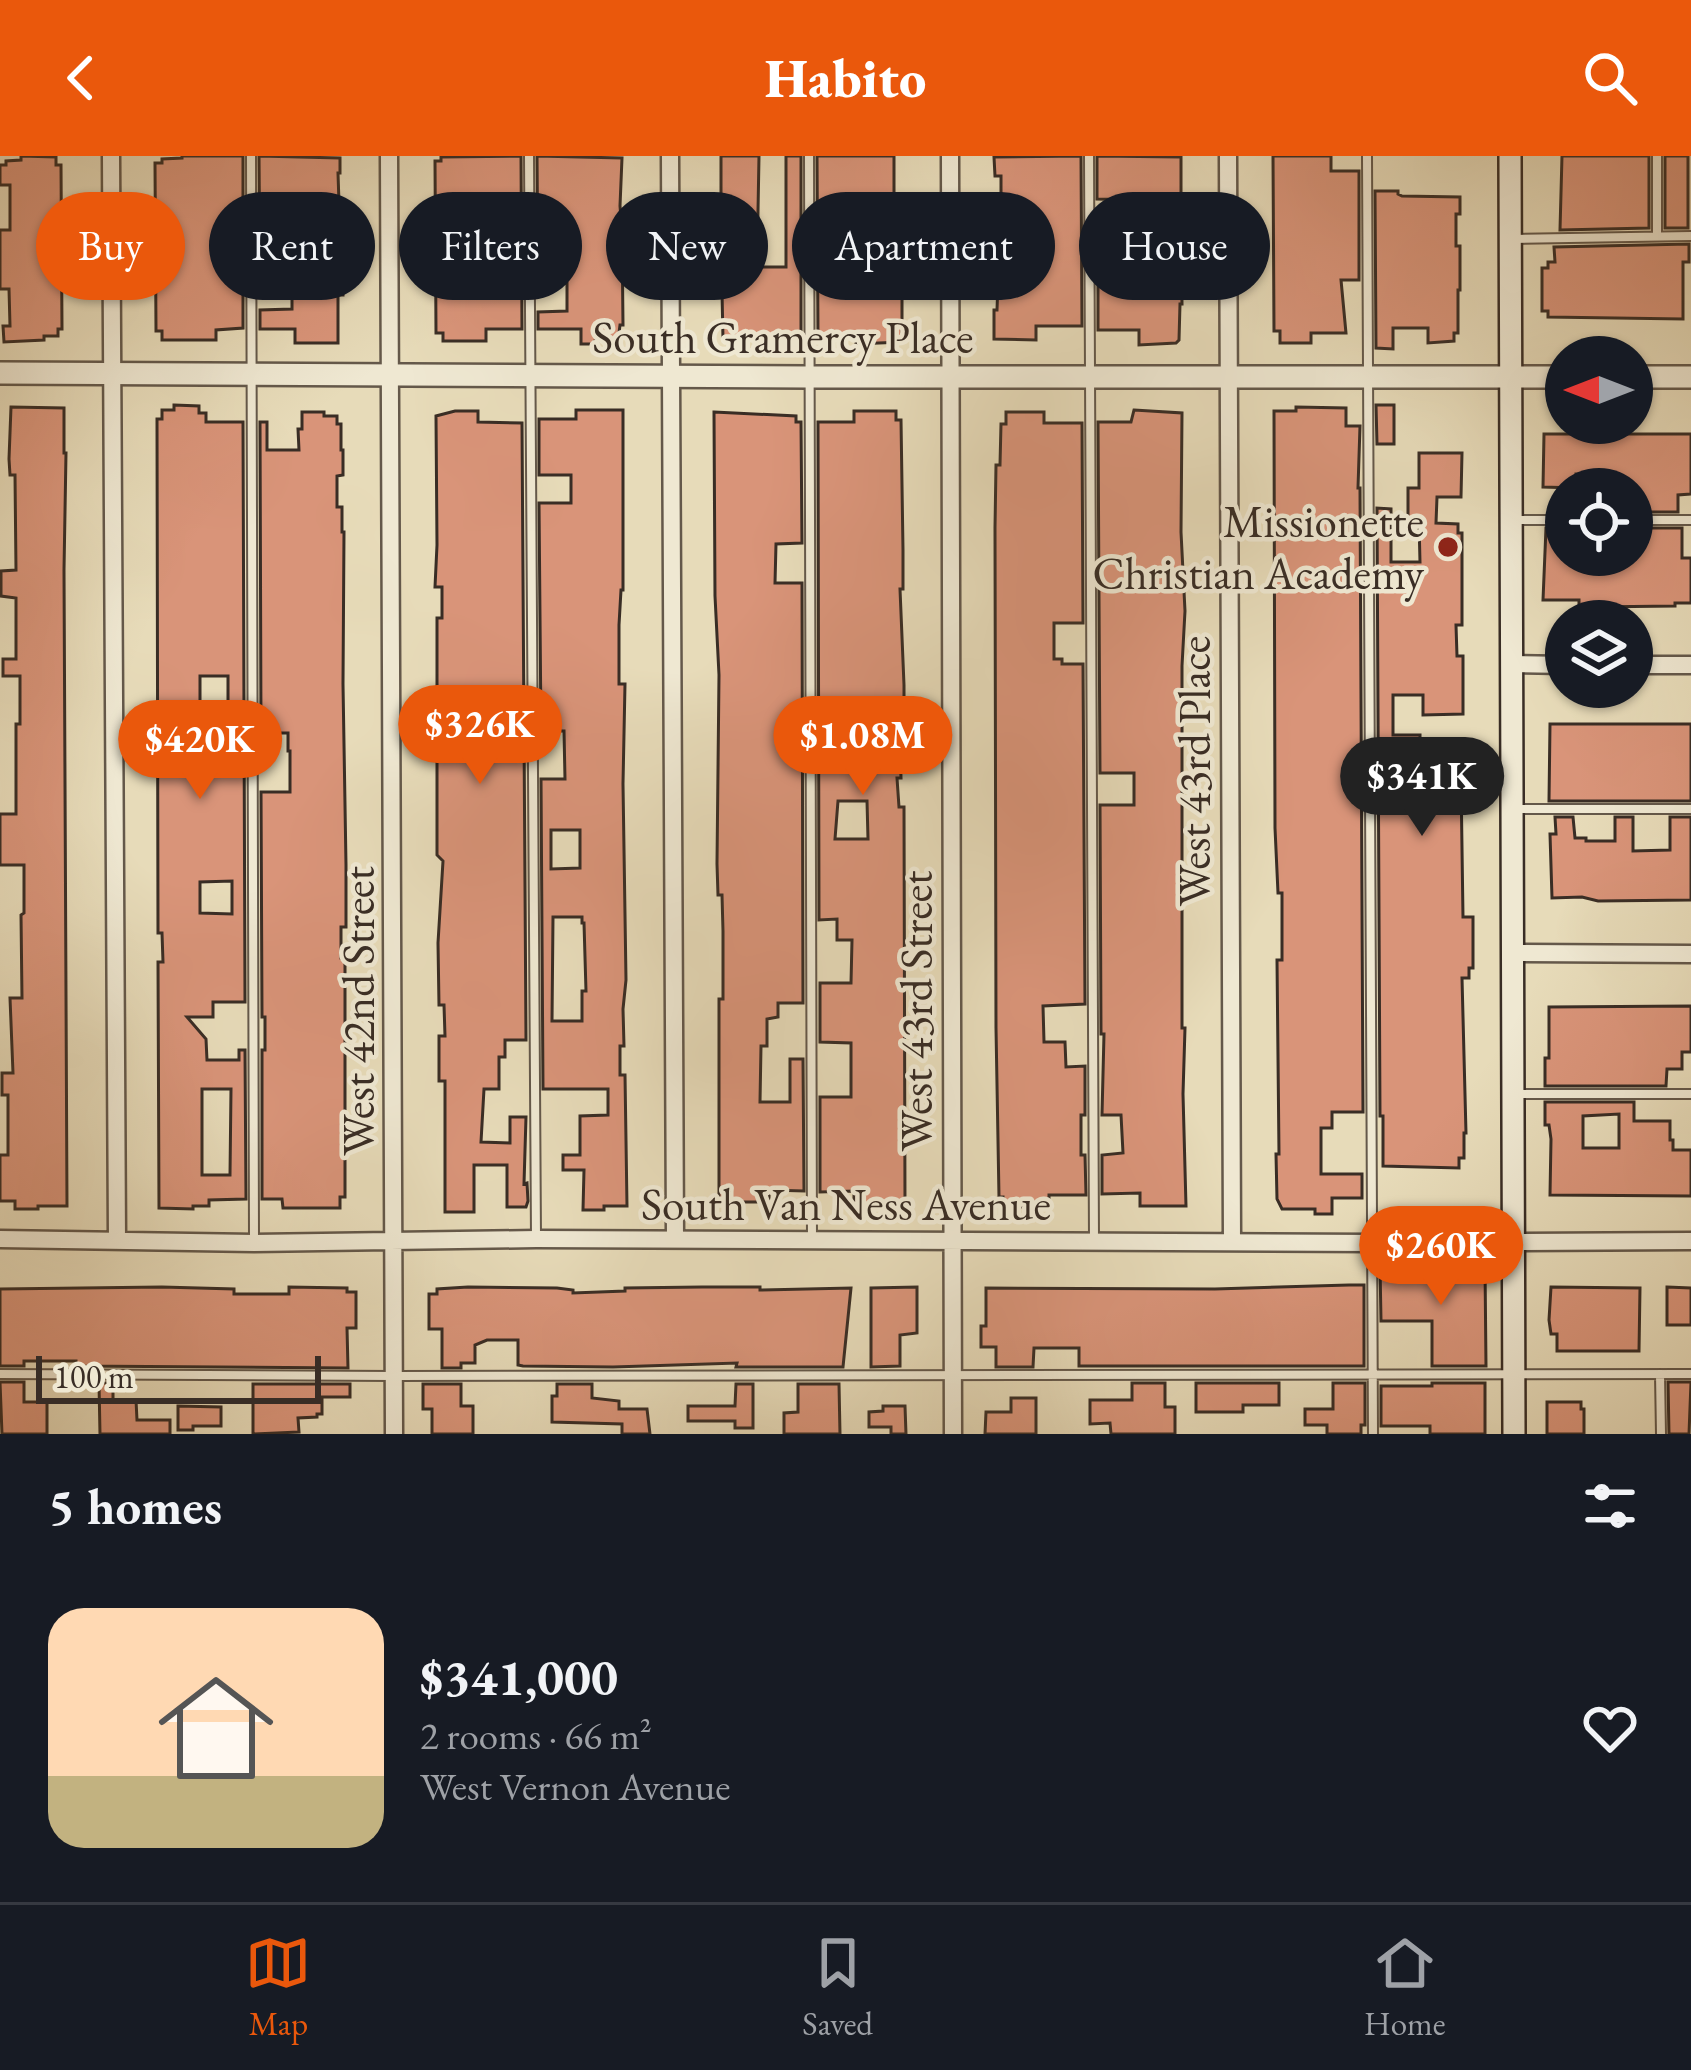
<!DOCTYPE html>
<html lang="en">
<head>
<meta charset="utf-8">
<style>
	:root { --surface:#171b24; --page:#20242c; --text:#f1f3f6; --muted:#9ea1a6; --line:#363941; --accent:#ea580c }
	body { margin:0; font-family:"EB Garamond",serif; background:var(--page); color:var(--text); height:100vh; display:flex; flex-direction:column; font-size:45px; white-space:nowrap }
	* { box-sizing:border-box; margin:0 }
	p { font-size:39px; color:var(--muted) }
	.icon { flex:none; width:66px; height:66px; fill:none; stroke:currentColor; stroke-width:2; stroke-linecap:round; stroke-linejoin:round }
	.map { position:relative; height:1278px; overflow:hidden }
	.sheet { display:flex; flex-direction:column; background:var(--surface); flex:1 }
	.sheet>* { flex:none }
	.top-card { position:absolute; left:36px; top:36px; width:1620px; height:108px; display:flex; gap:24px }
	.needle { width:78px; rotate:270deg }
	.buttons { position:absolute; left:1545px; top:180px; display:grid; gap:24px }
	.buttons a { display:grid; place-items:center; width:108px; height:108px; border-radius:50%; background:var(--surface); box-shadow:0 3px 9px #0004; font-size:60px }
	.scale { position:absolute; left:36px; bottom:30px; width:285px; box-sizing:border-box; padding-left:12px; border:6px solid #392d25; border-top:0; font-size:33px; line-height:42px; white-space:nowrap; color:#392d25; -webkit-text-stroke:9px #efe8d2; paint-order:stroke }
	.price { position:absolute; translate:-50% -102px; padding:0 27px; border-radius:42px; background:var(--accent); color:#fff; font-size:39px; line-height:78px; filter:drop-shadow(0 3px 6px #0008) }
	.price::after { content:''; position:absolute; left:50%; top:72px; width:36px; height:27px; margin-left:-18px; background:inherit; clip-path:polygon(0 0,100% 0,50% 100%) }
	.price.selected { background:#222; color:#fff }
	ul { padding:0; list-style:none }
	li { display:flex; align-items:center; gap:36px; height:300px; padding:0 48px }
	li+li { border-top:3px solid var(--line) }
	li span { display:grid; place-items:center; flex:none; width:336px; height:240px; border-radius:36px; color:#555 }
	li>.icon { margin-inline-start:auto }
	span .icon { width:144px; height:144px; fill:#fffc; stroke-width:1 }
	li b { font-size:51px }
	h2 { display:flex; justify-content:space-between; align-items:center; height:144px; padding:0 48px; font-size:51px }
	.chip { padding:0 42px; border-radius:54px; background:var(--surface); box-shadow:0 3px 9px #0004; font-size:42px; line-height:108px }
	.chip.selected { background:var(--accent); color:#fff }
	header { display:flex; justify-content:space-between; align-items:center; height:156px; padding:0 48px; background:var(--accent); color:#fff; font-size:54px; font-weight:800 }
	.menu { display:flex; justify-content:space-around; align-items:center; height:168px; border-top:3px solid var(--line); background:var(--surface); font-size:33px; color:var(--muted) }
	.menu a { display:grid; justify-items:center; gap:6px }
	.menu .selected { color:var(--accent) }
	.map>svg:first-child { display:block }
	.building { fill:#d99479; stroke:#392d25; stroke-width:3; fill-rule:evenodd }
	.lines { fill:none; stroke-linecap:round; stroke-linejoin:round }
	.service-casing { stroke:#64584a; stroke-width:12 }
	.minor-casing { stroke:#64584a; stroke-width:21 }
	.tertiary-casing { stroke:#64584a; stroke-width:26 }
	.secondary-casing { stroke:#392d25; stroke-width:26 }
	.service { stroke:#efe8d2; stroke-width:8 }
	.minor { stroke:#efe8d2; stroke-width:16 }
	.tertiary { stroke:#efe8d2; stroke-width:21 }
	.secondary { stroke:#efe8d2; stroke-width:21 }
	.poi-dot { fill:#8f2418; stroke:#efe8d2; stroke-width:4.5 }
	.labels { text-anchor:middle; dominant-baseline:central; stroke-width:9; stroke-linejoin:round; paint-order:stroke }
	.street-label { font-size:45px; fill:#392d25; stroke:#efe8d2 }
	.poi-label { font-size:45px; fill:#392d25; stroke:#efe8d2; text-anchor:end }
</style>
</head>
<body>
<header><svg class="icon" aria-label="back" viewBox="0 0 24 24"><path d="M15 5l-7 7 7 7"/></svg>Habito<svg class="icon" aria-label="search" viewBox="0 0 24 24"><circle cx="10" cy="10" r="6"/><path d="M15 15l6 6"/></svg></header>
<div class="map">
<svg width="1691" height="1278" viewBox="0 0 1691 1278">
	<rect width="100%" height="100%" fill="#e7dbb9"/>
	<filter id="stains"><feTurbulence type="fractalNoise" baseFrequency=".00167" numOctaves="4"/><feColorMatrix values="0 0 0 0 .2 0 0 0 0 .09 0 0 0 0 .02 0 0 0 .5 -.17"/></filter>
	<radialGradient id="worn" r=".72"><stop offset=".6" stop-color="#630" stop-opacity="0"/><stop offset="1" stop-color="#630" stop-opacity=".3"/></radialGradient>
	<!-- building -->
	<path class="building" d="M 21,0 L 56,1 L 56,9 L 61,9 L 62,173 L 58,173 L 58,180 L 44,180 L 44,184 L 4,186 L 3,170 L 10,170 L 9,133 L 0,133 L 0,74 L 10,74 L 10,29 L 0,29 L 0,9 L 6,9 L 6,5 L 21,4 Z
		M 182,0 L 243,0 L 243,172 L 216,174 L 216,184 L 162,184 L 162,175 L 156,175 L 155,7 L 162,7 L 162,3 L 182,2 Z
		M 259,0 L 340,2 L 340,17 L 338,17 L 339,47 L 342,47 L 343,139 L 338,139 L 338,187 L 295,187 L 295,173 L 260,173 L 260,154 L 292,153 L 292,111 L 326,110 L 277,58 L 279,123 L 260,124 Z
		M 521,0 L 522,173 L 486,173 L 486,185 L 443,185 L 443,177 L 436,177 L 435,5 L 441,5 L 441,1 Z
		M 537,0 L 622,2 L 620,50 L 622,73 L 623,169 L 620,169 L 618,185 L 595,185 L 595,188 L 581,188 L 581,173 L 538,173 L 538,156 L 567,155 L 567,127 L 538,127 Z
		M 721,0 L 759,0 L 757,111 L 786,111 L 786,0 L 801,0 L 801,179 L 764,179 L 764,184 L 723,183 L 722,136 L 716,136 L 716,92 L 721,92 Z
		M 817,0 L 894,0 L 894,41 L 902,42 L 902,186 L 856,188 L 856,180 L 818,180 Z
		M 1081,0 L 1082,170 L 1036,170 L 1036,184 L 994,183 L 994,154 L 997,154 L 998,125 L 995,125 L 994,109 L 993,50 L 1001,50 L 1001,20 L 995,20 L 994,1 Z
		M 1097,0 L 1181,1 L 1181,45 L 1097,43 Z
		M 1273,0 L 1331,0 L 1331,15 L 1359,15 L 1359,124 L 1341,124 L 1346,177 L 1311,177 L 1311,187 L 1280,187 L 1280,175 L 1274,175 Z
		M 1562,0 L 1649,0 L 1649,72 L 1560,74 Z
		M 1665,0 L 1688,0 L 1688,72 L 1665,72 Z
		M 1375,35 L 1398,35 L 1398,38 L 1402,40 L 1460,41 L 1460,58 L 1456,58 L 1456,90 L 1460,90 L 1460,134 L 1458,134 L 1458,177 L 1454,177 L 1454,185 L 1428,187 L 1428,172 L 1393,172 L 1393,193 L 1376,192 Z
		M 1181,71 L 1182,148 L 1180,148 L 1179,184 L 1176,187 L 1139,189 L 1139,174 L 1098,174 L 1098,72 Z
		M 1689,88 L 1689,106 L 1683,106 L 1683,163 L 1548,161 L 1548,155 L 1542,155 L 1542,112 L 1548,112 L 1548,106 L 1555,106 L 1554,91 Z
		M 174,249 L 199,250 L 199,257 L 206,257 L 206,266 L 243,266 L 245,846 L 213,846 L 213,861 L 187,861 L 206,883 L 207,904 L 239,904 L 239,894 L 245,894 L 246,1043 L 209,1044 L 209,1050 L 193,1050 L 193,1053 L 159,1052 L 158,806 L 163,806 L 162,777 L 158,777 L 157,263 L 162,263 L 162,254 L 174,254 ZM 200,520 L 228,520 L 228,559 L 200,559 ZM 232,725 L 232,758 L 200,757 L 200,726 ZM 202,933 L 231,933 L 230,1019 L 202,1019 Z
		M 1376,249 L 1394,249 L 1394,288 L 1377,288 Z
		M 11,251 L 64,252 L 64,297 L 66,297 L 64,414 L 67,1050 L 38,1050 L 38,1053 L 15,1053 L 15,1045 L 0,1045 L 0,999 L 8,999 L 8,939 L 2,939 L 2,917 L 13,917 L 10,842 L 22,842 L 21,759 L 24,757 L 24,709 L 0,709 L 0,658 L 16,658 L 16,568 L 20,568 L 20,520 L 3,520 L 3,503 L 16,503 L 16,442 L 1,440 L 1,415 L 16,414 L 15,319 L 10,319 L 9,303 Z
		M 1296,251 L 1346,252 L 1346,270 L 1360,270 L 1358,332 L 1360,332 L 1363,956 L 1332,956 L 1332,972 L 1321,972 L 1321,1018 L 1362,1018 L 1362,1042 L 1332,1042 L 1332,1058 L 1315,1058 L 1315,1053 L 1282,1053 L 1277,1043 L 1276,998 L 1279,998 L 1277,804 L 1282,804 L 1282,737 L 1278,737 L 1275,672 L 1274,255 L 1296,255 Z
		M 576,254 L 623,254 L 623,434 L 621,434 L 619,469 L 619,528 L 625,528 L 623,628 L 626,824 L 623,853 L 624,890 L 620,890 L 620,919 L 625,919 L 627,1050 L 604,1050 L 604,1054 L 583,1054 L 584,1014 L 563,1014 L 563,999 L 580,999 L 580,960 L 608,959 L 608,933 L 543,933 L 541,623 L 565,623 L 564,575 L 541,575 L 539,347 L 571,347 L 571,319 L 539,319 L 539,263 L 576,263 ZM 551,674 L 580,674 L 580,712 L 551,713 ZM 553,761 L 582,761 L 582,767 L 584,767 L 586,835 L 582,835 L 582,865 L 552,865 Z
		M 1134,254 L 1182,257 L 1181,376 L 1185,455 L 1182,510 L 1182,872 L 1185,872 L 1183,938 L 1186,1050 L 1140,1050 L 1140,1037 L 1102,1038 L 1102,999 L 1123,997 L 1121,959 L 1102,959 L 1104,878 L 1101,878 L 1100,649 L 1134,649 L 1134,617 L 1100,617 L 1098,266 L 1131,266 Z
		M 455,255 L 478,255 L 478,266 L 522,267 L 526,884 L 505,884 L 505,901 L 499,901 L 499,933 L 484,933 L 481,986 L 510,987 L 510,961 L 526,961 L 524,1028 L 527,1027 L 528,1045 L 526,1051 L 507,1051 L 507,1009 L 474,1009 L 474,1056 L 445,1056 L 445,925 L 439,925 L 439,880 L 445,880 L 444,849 L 439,849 L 438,787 L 443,705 L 437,699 L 437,462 L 442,462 L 442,431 L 435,431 L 437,389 L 436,260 ZM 481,534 L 510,534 L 510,568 L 478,568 L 478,539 L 481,539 Z
		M 854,255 L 896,255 L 896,264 L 901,264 L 903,394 L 903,433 L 900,433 L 904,529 L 904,587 L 900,587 L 901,622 L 897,622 L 899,651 L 904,651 L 905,1048 L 854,1049 L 854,1035 L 820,1036 L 820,941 L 851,941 L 851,887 L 820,886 L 820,827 L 851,827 L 852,784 L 837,784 L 837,763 L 819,764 L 818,266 L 854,266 ZM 838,645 L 867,645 L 868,683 L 835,683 Z
		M 302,256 L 324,256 L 324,260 L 337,260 L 337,268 L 341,268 L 341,294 L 343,294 L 343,319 L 337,320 L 337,351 L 342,351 L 342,376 L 344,376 L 343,528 L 346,709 L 346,771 L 341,771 L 341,802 L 345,802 L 345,1041 L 340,1041 L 340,1052 L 283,1052 L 282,1043 L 262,1043 L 262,894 L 265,894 L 265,861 L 262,861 L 261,636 L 290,636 L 290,595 L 288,595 L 288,577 L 261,577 L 260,266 L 267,266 L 267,294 L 299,294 L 298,273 L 302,273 Z
		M 714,256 L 796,260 L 796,266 L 801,266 L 802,387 L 776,388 L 775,427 L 802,427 L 803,847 L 778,847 L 778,861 L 767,863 L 767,890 L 761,890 L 760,946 L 790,946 L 790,903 L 803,903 L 804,1035 L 769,1034 L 769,1046 L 719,1046 L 719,843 L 723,843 L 723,775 L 722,739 L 718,739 L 717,708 L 719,519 L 715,440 Z
		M 1006,256 L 1044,256 L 1044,267 L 1082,267 L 1083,467 L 1054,467 L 1054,503 L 1062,503 L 1062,508 L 1083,508 L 1085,848 L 1043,850 L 1044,886 L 1065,886 L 1066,911 L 1085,910 L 1085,959 L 1081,959 L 1081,999 L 1085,999 L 1086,1039 L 1049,1039 L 1049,1051 L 1003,1051 L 1003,1041 L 999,1041 L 996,872 L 995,372 L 996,309 L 1000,309 L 1001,268 L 1006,268 Z
		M 1544,278 L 1691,278 L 1691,338 L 1678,339 L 1678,356 L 1632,356 L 1632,333 L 1616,333 L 1615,318 L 1576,318 L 1576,332 L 1543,331 Z
		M 1419,297 L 1462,297 L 1461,341 L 1437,341 L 1436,367 L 1458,368 L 1458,377 L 1462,377 L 1462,469 L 1456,469 L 1457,500 L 1463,500 L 1463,558 L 1423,559 L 1423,539 L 1393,539 L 1393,579 L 1420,579 L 1420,599 L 1463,599 L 1463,623 L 1461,623 L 1463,761 L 1473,761 L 1473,812 L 1469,812 L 1469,822 L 1462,822 L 1466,977 L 1464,977 L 1464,1002 L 1459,1002 L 1459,1012 L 1383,1010 L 1383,960 L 1380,960 L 1377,352 L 1391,353 L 1391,406 L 1420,406 L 1419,366 L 1408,366 L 1408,332 L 1419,332 Z
		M 1546,372 L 1566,372 L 1566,399 L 1571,400 L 1632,399 L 1632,372 L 1682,372 L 1682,402 L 1691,402 L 1691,447 L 1675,447 L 1675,450 L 1590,451 L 1579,449 L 1579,444 L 1543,444 Z
		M 1550,568 L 1691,568 L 1691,645 L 1549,645 Z
		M 1555,661 L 1573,661 L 1575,682 L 1586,682 L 1586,685 L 1615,685 L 1615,661 L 1633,661 L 1633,695 L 1670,694 L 1670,661 L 1691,661 L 1691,744 L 1598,745 L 1582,741 L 1552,742 L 1550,678 L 1556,678 Z
		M 1691,850 L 1691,896 L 1682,896 L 1682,913 L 1667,913 L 1666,930 L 1545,930 L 1545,902 L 1549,902 L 1549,851 Z
		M 1545,946 L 1634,946 L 1634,965 L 1670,965 L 1670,984 L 1673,984 L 1673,994 L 1691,994 L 1691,1040 L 1550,1039 L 1551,983 L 1549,969 L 1545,969 ZM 1619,958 L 1619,992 L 1583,992 L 1583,960 Z
		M 1380,1110 L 1485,1110 L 1486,1210 L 1432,1210 L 1432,1165 L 1381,1165 Z
		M 1349,1129 L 1364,1129 L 1364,1210 L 1079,1210 L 1079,1192 L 1034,1192 L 1033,1211 L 996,1211 L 996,1191 L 981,1191 L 981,1170 L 986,1170 L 986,1132 L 1215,1133 Z
		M 162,1131 L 234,1133 L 234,1138 L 289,1138 L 289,1131 L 347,1132 L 347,1136 L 356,1136 L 356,1172 L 347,1172 L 348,1212 L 76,1210 L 76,1205 L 24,1205 L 24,1210 L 0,1210 L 0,1133 Z
		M 468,1131 L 557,1132 L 573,1134 L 573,1137 L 625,1135 L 625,1132 L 702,1131 L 760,1131 L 760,1134 L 851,1132 L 843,1211 L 736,1211 L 737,1207 L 613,1211 L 523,1210 L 518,1209 L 518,1184 L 487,1184 L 475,1189 L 475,1207 L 461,1207 L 461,1212 L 442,1212 L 442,1173 L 429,1173 L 429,1138 L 437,1138 L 437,1133 Z
		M 917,1131 L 917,1177 L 900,1179 L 900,1210 L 871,1211 L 871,1132 Z
		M 1551,1131 L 1640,1132 L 1639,1195 L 1557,1195 L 1557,1178 L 1551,1178 L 1549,1164 Z
		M 1667,1131 L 1691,1132 L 1691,1169 L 1667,1169 Z
		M 0,1226 L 24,1226 L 24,1246 L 47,1246 L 47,1278 L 2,1278 Z
		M 1668,1226 L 1691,1226 L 1689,1278 L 1669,1278 Z
		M 99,1227 L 113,1227 L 113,1245 L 136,1244 L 137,1264 L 170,1264 L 170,1278 L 100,1278 Z
		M 1132,1227 L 1165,1227 L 1165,1251 L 1175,1251 L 1175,1278 L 1111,1278 L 1110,1267 L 1090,1268 L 1090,1244 L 1132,1244 Z
		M 1196,1227 L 1279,1227 L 1279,1249 L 1243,1249 L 1243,1256 L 1196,1256 Z
		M 1333,1227 L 1365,1227 L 1365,1269 L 1361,1269 L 1361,1278 L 1327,1278 L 1327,1269 L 1305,1269 L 1305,1253 L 1333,1253 Z
		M 1432,1227 L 1485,1227 L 1485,1278 L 1430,1278 L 1430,1270 L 1381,1270 L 1381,1230 L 1432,1230 Z
		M 253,1228 L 350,1228 L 350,1241 L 322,1241 L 322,1258 L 317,1258 L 317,1261 L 298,1262 L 299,1276 L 253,1278 Z
		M 423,1228 L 461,1228 L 461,1250 L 473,1250 L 473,1278 L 432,1278 L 432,1253 L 423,1253 Z
		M 557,1228 L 592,1228 L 592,1242 L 619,1245 L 619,1253 L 647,1253 L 650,1278 L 622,1278 L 622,1268 L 552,1266 L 552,1240 L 557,1240 Z
		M 736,1228 L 753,1228 L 753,1272 L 735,1272 L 735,1265 L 688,1265 L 688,1250 L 735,1250 Z
		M 798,1228 L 839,1228 L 840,1278 L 784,1278 L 784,1257 L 798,1256 Z
		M 1011,1242 L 1036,1242 L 1036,1278 L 985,1278 L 986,1256 L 1011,1256 Z
		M 1547,1246 L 1581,1246 L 1581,1253 L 1584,1253 L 1584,1278 L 1547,1278 Z
		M 178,1250 L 221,1251 L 221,1270 L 193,1270 L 193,1274 L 178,1274 Z
		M 883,1250 L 905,1250 L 906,1278 L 891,1278 L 891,1271 L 869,1271 L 869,1256 L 883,1255 Z"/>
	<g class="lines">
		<!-- service casing -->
		<g class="service-casing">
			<path id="service" d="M 251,0 L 254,1085
				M 529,0 L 536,1081
				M 809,0 L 812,1084
				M 1089,0 L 1094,1084
				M 1367,0 L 1373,1278
				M 1657,80 L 1657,0
				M 1513,83 L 1691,80
				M 1514,364 L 1566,364
				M 1632,364 L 1691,364
				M 1513,653 L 1691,653
				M 1519,938 L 1691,938
				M 0,1218 L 394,1220 L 1691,1218
				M 1660,1218 L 1661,1278"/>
		</g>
		<!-- minor casing -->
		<g class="minor-casing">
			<path id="minor" d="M 111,0 L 117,1084
				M 389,0 L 394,1278
				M 670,0 L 675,1083
				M 950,0 L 953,1278
				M 1228,0 L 1232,1085
				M 1512,508 L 1566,509
				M 1632,509 L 1691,509
				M 1512,797 L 1691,798
				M 0,1083 L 254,1087 L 536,1083 L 1372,1087 L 1691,1085"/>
		</g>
		<!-- tertiary casing -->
		<g class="tertiary-casing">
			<path id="tertiary" d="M 0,217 L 809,221 L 1566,221
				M 1632,221 L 1691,221"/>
		</g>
		<!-- secondary casing -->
		<g class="secondary-casing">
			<path id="secondary" d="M 1510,0 L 1514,1278"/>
		</g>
		<!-- service -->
		<use href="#service" class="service"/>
		<!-- minor -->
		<use href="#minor" class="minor"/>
		<!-- tertiary -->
		<use href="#tertiary" class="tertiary"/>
		<!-- secondary -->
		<use href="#secondary" class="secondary"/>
	</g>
	<!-- markers -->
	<circle class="poi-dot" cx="1448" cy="391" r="12"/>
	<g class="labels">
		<!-- street labels -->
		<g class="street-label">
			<text x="783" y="181">South Gramercy Place</text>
			<text transform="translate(1194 615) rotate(-90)">West 43rd Place</text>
			<text transform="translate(358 855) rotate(-90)">West 42nd Street</text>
			<text transform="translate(916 855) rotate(-90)">West 43rd Street</text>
			<text x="846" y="1048">South Van Ness Avenue</text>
		</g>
		<!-- poi labels -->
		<g class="poi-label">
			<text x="1424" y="365">Missionette<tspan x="1424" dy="52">Christian Academy</tspan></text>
		</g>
	</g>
	<rect width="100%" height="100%" filter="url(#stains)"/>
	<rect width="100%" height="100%" fill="url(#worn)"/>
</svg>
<div class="buttons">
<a><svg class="needle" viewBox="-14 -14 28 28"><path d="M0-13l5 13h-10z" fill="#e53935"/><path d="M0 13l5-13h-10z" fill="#9ea1a6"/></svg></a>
<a><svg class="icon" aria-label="locate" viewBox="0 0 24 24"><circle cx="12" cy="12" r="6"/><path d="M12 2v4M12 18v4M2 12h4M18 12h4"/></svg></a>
<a><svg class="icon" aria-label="layers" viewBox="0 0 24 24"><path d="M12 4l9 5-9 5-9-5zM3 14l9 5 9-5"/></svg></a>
</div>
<div class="scale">100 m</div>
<b class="price" style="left:480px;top:631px">$326K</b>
<b class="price" style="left:863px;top:642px">$1.08M</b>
<b class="price" style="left:200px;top:646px">$420K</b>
<b class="price selected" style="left:1422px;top:683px">$341K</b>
<b class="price" style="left:1441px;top:1152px">$260K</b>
<div class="top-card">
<a class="chip selected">Buy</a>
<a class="chip">Rent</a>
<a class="chip">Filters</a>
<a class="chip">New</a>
<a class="chip">Apartment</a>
<a class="chip">House</a>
</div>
</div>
<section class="sheet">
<h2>5 homes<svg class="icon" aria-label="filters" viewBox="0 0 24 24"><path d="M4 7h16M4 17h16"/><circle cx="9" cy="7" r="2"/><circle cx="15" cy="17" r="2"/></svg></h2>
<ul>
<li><span style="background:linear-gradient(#ffd9b3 70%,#c2b280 0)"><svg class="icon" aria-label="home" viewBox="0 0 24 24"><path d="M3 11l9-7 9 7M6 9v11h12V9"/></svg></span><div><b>$341,000</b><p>2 rooms · 66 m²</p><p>West Vernon Avenue</p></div><svg class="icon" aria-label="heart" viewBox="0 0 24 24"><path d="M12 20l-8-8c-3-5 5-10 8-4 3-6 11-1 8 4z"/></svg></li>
</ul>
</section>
<nav class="menu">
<a class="selected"><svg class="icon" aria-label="map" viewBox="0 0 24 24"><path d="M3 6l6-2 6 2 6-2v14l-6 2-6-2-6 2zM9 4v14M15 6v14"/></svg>Map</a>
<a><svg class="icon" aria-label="saved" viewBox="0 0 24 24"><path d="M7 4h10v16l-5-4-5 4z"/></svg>Saved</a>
<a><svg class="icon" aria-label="home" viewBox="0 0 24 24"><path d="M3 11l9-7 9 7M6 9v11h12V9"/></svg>Home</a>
</nav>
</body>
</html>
